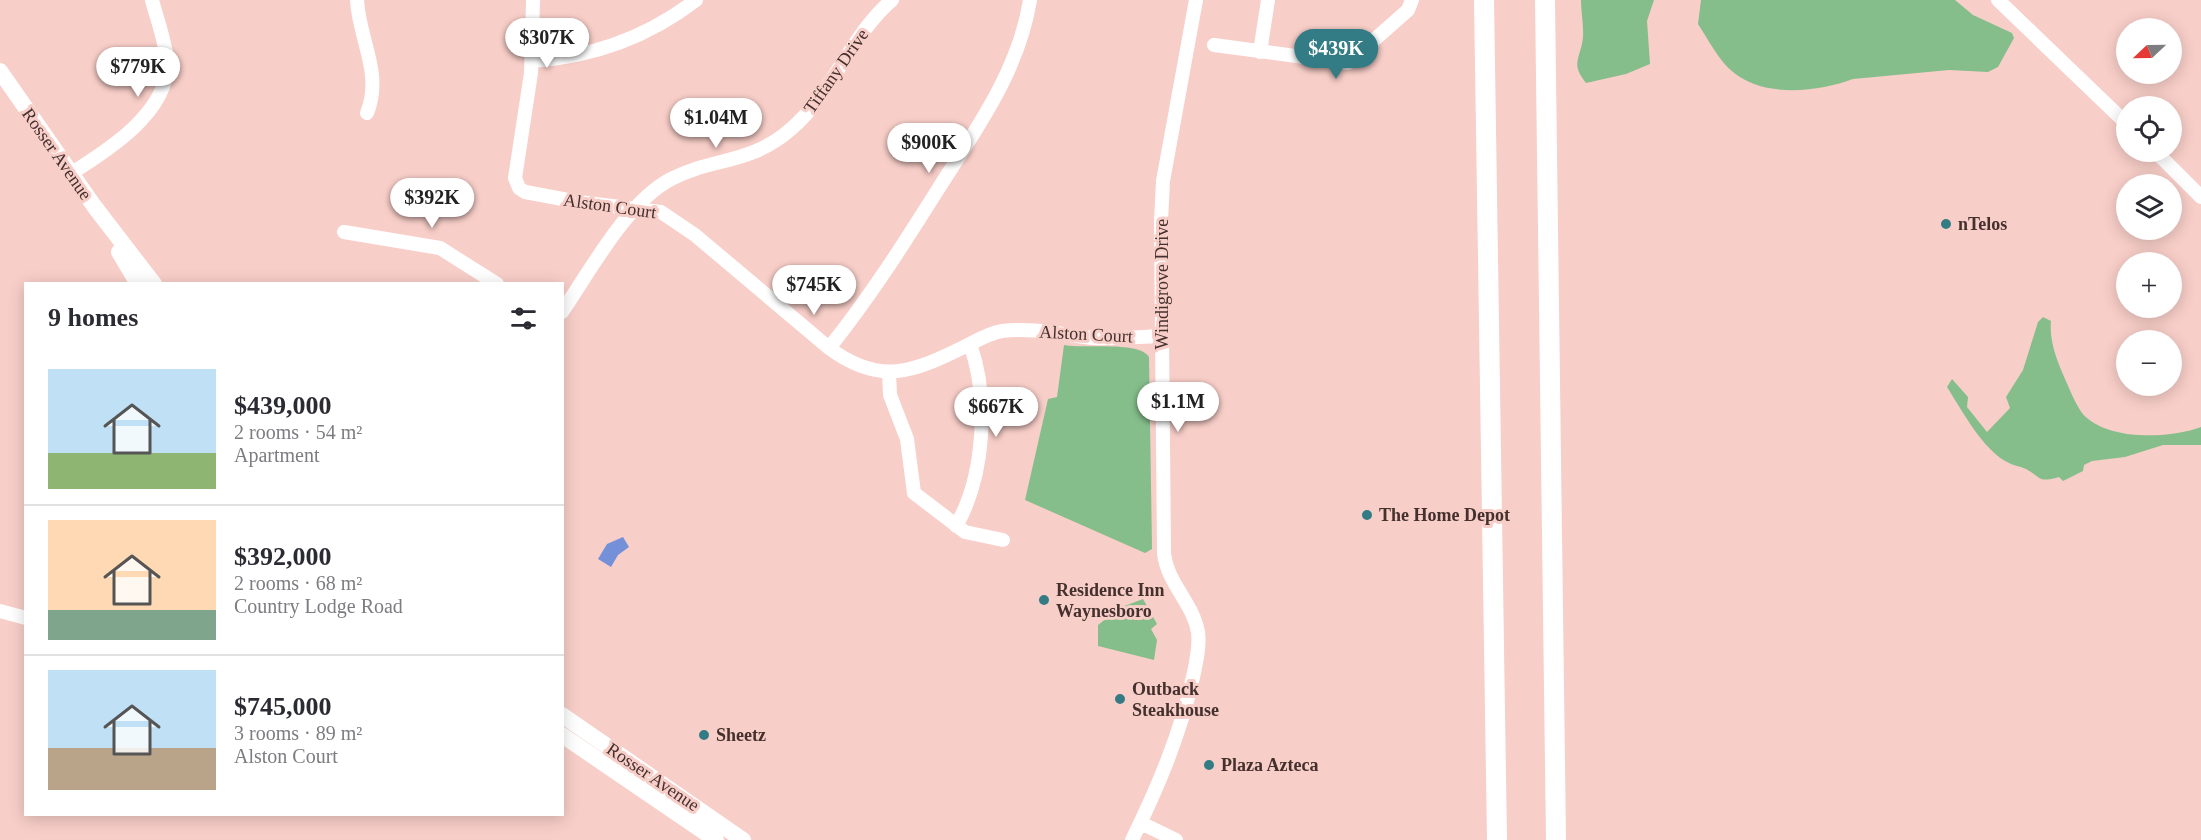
<!DOCTYPE html>
<html lang="en">
<head>
<meta charset="utf-8">
<style>
	:root { --surface:#fff; --page:#f7f7f7; --text:#2b2b33; --muted:#7c7c81; --line:#e1e1e2; --accent:#347c85 }
	body { margin:0; font-family:Georgia,serif; background:var(--page); color:var(--text); height:100vh; display:flex; flex-direction:column; font-size:22px; white-space:nowrap }
	* { box-sizing:border-box; margin:0 }
	p { font-size:20px; color:var(--muted) }
	.icon { flex:none; width:33px; height:33px; fill:none; stroke:currentColor; stroke-width:2; stroke-linecap:round; stroke-linejoin:round }
	.map { position:relative; flex:1; overflow:hidden }
	.side { position:absolute; left:24px; top:282px; width:540px; height:534px; display:flex; flex-direction:column; background:var(--surface); border-radius:0px; box-shadow:0 3px 15px #0003 }
	.side>* { flex:none }
	.needle { width:39px; rotate:248deg }
	.fabs { position:absolute; left:2116px; top:18px; display:grid; gap:12px }
	.fabs a { display:grid; place-items:center; width:66px; height:66px; border-radius:50%; background:var(--surface); box-shadow:0 3px 15px #0003; font-size:30px }
	.price { position:absolute; translate:-50% -51px; padding:0 14px; border-radius:21px; background:#fff; color:#222; font-size:20px; line-height:39px; filter:drop-shadow(0 2px 3px #0008) }
	.price::after { content:''; position:absolute; left:50%; top:36px; width:18px; height:14px; margin-left:-9px; background:inherit; clip-path:polygon(0 0,100% 0,50% 100%) }
	.price.on { background:var(--accent); color:#fff }
	ul { padding:0; list-style:none }
	li { display:flex; align-items:center; gap:18px; height:150px; padding:0 24px }
	li+li { border-top:2px solid var(--line) }
	li span { display:grid; place-items:center; flex:none; width:168px; height:120px; border-radius:0px; color:#555 }
	li>.icon { margin-inline-start:auto }
	span .icon { width:72px; height:72px; fill:#fffc; stroke-width:1 }
	li b { font-size:26px }
	h2 { display:flex; justify-content:space-between; align-items:center; height:72px; padding:0 24px; font-size:26px }
	.map>svg:first-child { display:block }
	.green { fill:#85be8b }
	.water { fill:#7490d8 }
	.lines { fill:none; stroke-linecap:round; stroke-linejoin:round }
	.minor { stroke:#fff; stroke-width:14 }
	.major { stroke:#fff; stroke-width:16 }
	.highway { stroke:#fff; stroke-width:20 }
	.poi-dot { fill:#347c85; stroke:#f8cec8; stroke-width:2 }
	.labels { text-anchor:middle; dominant-baseline:central; stroke-width:6; stroke-linejoin:round; paint-order:stroke }
	.street-label { font-size:18px; fill:#44302d; stroke:#f8cec8 }
	.poi-label { font-size:18px; font-weight:bold; fill:#44302d; stroke:#f8cec8; text-anchor:start }
</style>
</head>
<body>
<div class="map">
<svg width="2201" height="840" viewBox="0 0 2201 840">
	<rect width="100%" height="100%" fill="#f8cec8"/>
	<!-- green -->
	<path class="green" d="M 1581,0 L 1654,0 L 1647,21 L 1650,64 L 1626,74 L 1586,83 C 1573,66 1577,63 1582,44 C 1585,31 1581,13 1581,0 Z
		M 1701,0 L 1955,0 L 1973,15 L 2012,33 L 2014,38 L 1998,67 L 1988,72 L 1949,70 L 1853,79 C 1818,92 1764,98 1733,72 C 1719,61 1708,39 1698,24 Z
		M 2043,317 L 2051,321 C 2049,341 2057,361 2065,379 C 2070,390 2075,403 2082,413 C 2105,441 2170,439 2201,427 L 2201,445 L 2163,445 L 2125,457 L 2092,461 L 2084,465 L 2083,471 L 2063,481 L 2059,477 C 2038,483 2042,478 2026,469 C 2020,466 2014,466 2009,463 C 1984,452 1961,409 1947,387 L 1952,379 L 1968,397 L 1967,407 L 1987,432 L 2010,408 L 2006,397 L 2023,370 L 2038,322 Z
		M 1064,345 C 1084,349 1140,341 1149,357 L 1152,549 L 1145,553 L 1025,500 L 1048,399 L 1057,397 Z
		M 1143,599 L 1157,624 L 1151,629 L 1157,640 L 1154,660 L 1098,646 L 1098,625 L 1112,614 L 1111,611 Z"/>
	<!-- water -->
	<path class="water" d="M 623,537 L 629,547 L 618,555 L 611,567 L 598,559 L 607,544 Z"/>
	<g class="lines">
		<!-- minor -->
		<path class="minor" d="M 357,0 C 359,40 383,73 367,113
			M 533,0 L 531,73 L 515,178 L 519,188 L 525,192 L 579,202 L 661,212 L 695,235 L 829,348 C 880,386 913,372 964,347 C 976,341 989,333 1002,331 C 1033,327 1063,335 1093,338 C 1116,339 1139,337 1162,336
			M 1998,0 L 2127,124
			M 1214,45 L 1348,63 L 1408,10 L 1412,0
			M 1260,52 L 1268,0
			M 532,61 C 592,57 648,37 696,0
			M 2156,152 L 2201,197
			M 70,174 C 107,151 169,112 167,63 C 166,42 157,20 152,0
			M 344,232 L 440,248 L 497,284
			M 562,312 C 590,271 627,202 671,179 C 713,157 750,165 791,129 C 833,93 850,36 892,0
			M 829,348 C 871,296 906,240 942,183 C 979,125 1019,69 1030,0
			M 889,372 L 890,395 L 907,439 L 914,493 L 965,532 L 1003,540
			M 956,526 C 985,476 989,397 970,344
			M 0,611 L 26,618
			M 1141,823 L 1176,840
			M 1132,840 C 1158,787 1180,735 1193,677 C 1196,663 1200,647 1198,632 C 1193,603 1167,583 1164,553 L 1161,221 L 1163,181 L 1196,0"/>
		<!-- major -->
		<path class="major" d="M 0,71 L 94,206 L 154,284
			M 119,252 L 138,284
			M 562,715 L 743,840
			M 562,735 L 716,840"/>
		<!-- highway -->
		<path class="highway" d="M 1484,0 L 1497,840
			M 1545,0 L 1556,840"/>
	</g>
	<!-- markers -->
	<g class="poi-dot">
		<circle cx="1946" cy="224" r="6"/>
		<circle cx="1367" cy="515" r="6"/>
		<circle cx="1044" cy="600" r="6"/>
		<circle cx="1120" cy="699" r="6"/>
		<circle cx="704" cy="735" r="6"/>
		<circle cx="1209" cy="765" r="6"/>
	</g>
	<g class="labels">
		<!-- street labels -->
		<g class="street-label">
			<text transform="translate(836 71) rotate(-55)">Tiffany Drive</text>
			<text transform="translate(57 154) rotate(55)">Rosser Avenue</text>
			<text transform="translate(610 206) rotate(8)">Alston Court</text>
			<text transform="translate(1162 284) rotate(-90)">Windigrove Drive</text>
			<text transform="translate(1086 334) rotate(3)">Alston Court</text>
			<text transform="translate(653 777) rotate(34)">Rosser Avenue</text>
		</g>
		<!-- poi labels -->
		<g class="poi-label">
			<text x="1958" y="224">nTelos</text>
			<text x="1379" y="515">The Home Depot</text>
			<text x="1056" y="590">Residence Inn<tspan x="1056" dy="21">Waynesboro</tspan></text>
			<text x="1132" y="689">Outback<tspan x="1132" dy="21">Steakhouse</tspan></text>
			<text x="716" y="735">Sheetz</text>
			<text x="1221" y="765">Plaza Azteca</text>
		</g>
	</g>
</svg>
<div class="fabs">
<a><svg class="needle" viewBox="-14 -14 28 28"><path d="M0-13l5 13h-10z" fill="#e53935"/><path d="M0 13l5-13h-10z" fill="#7c7c81"/></svg></a>
<a><svg class="icon" aria-label="locate" viewBox="0 0 24 24"><circle cx="12" cy="12" r="6"/><path d="M12 2v4M12 18v4M2 12h4M18 12h4"/></svg></a>
<a><svg class="icon" aria-label="layers" viewBox="0 0 24 24"><path d="M12 4l9 5-9 5-9-5zM3 14l9 5 9-5"/></svg></a>
<a>+</a>
<a>−</a>
</div>
<b class="price" style="left:547px;top:69px">$307K</b>
<b class="price on" style="left:1336px;top:80px">$439K</b>
<b class="price" style="left:138px;top:98px">$779K</b>
<b class="price" style="left:716px;top:149px">$1.04M</b>
<b class="price" style="left:929px;top:174px">$900K</b>
<b class="price" style="left:432px;top:229px">$392K</b>
<b class="price" style="left:814px;top:316px">$745K</b>
<b class="price" style="left:1178px;top:433px">$1.1M</b>
<b class="price" style="left:996px;top:438px">$667K</b>
<section class="side">
<h2>9 homes<svg class="icon" aria-label="filters" viewBox="0 0 24 24"><path d="M4 7h16M4 17h16"/><circle cx="9" cy="7" r="2"/><circle cx="15" cy="17" r="2"/></svg></h2>
<ul>
<li><span style="background:linear-gradient(#bfe0f5 70%,#8fb573 0)"><svg class="icon" aria-label="home" viewBox="0 0 24 24"><path d="M3 11l9-7 9 7M6 9v11h12V9"/></svg></span><div><b>$439,000</b><p>2 rooms · 54 m²</p><p>Apartment</p></div></li>
<li><span style="background:linear-gradient(#ffd9b3 75%,#7fa58c 0)"><svg class="icon" aria-label="home" viewBox="0 0 24 24"><path d="M3 11l9-7 9 7M6 9v11h12V9"/></svg></span><div><b>$392,000</b><p>2 rooms · 68 m²</p><p>Country Lodge Road</p></div></li>
<li><span style="background:linear-gradient(#bfe0f5 65%,#b9a48a 0)"><svg class="icon" aria-label="home" viewBox="0 0 24 24"><path d="M3 11l9-7 9 7M6 9v11h12V9"/></svg></span><div><b>$745,000</b><p>3 rooms · 89 m²</p><p>Alston Court</p></div></li>
</ul>
</section>
</div>
</body>
</html>
